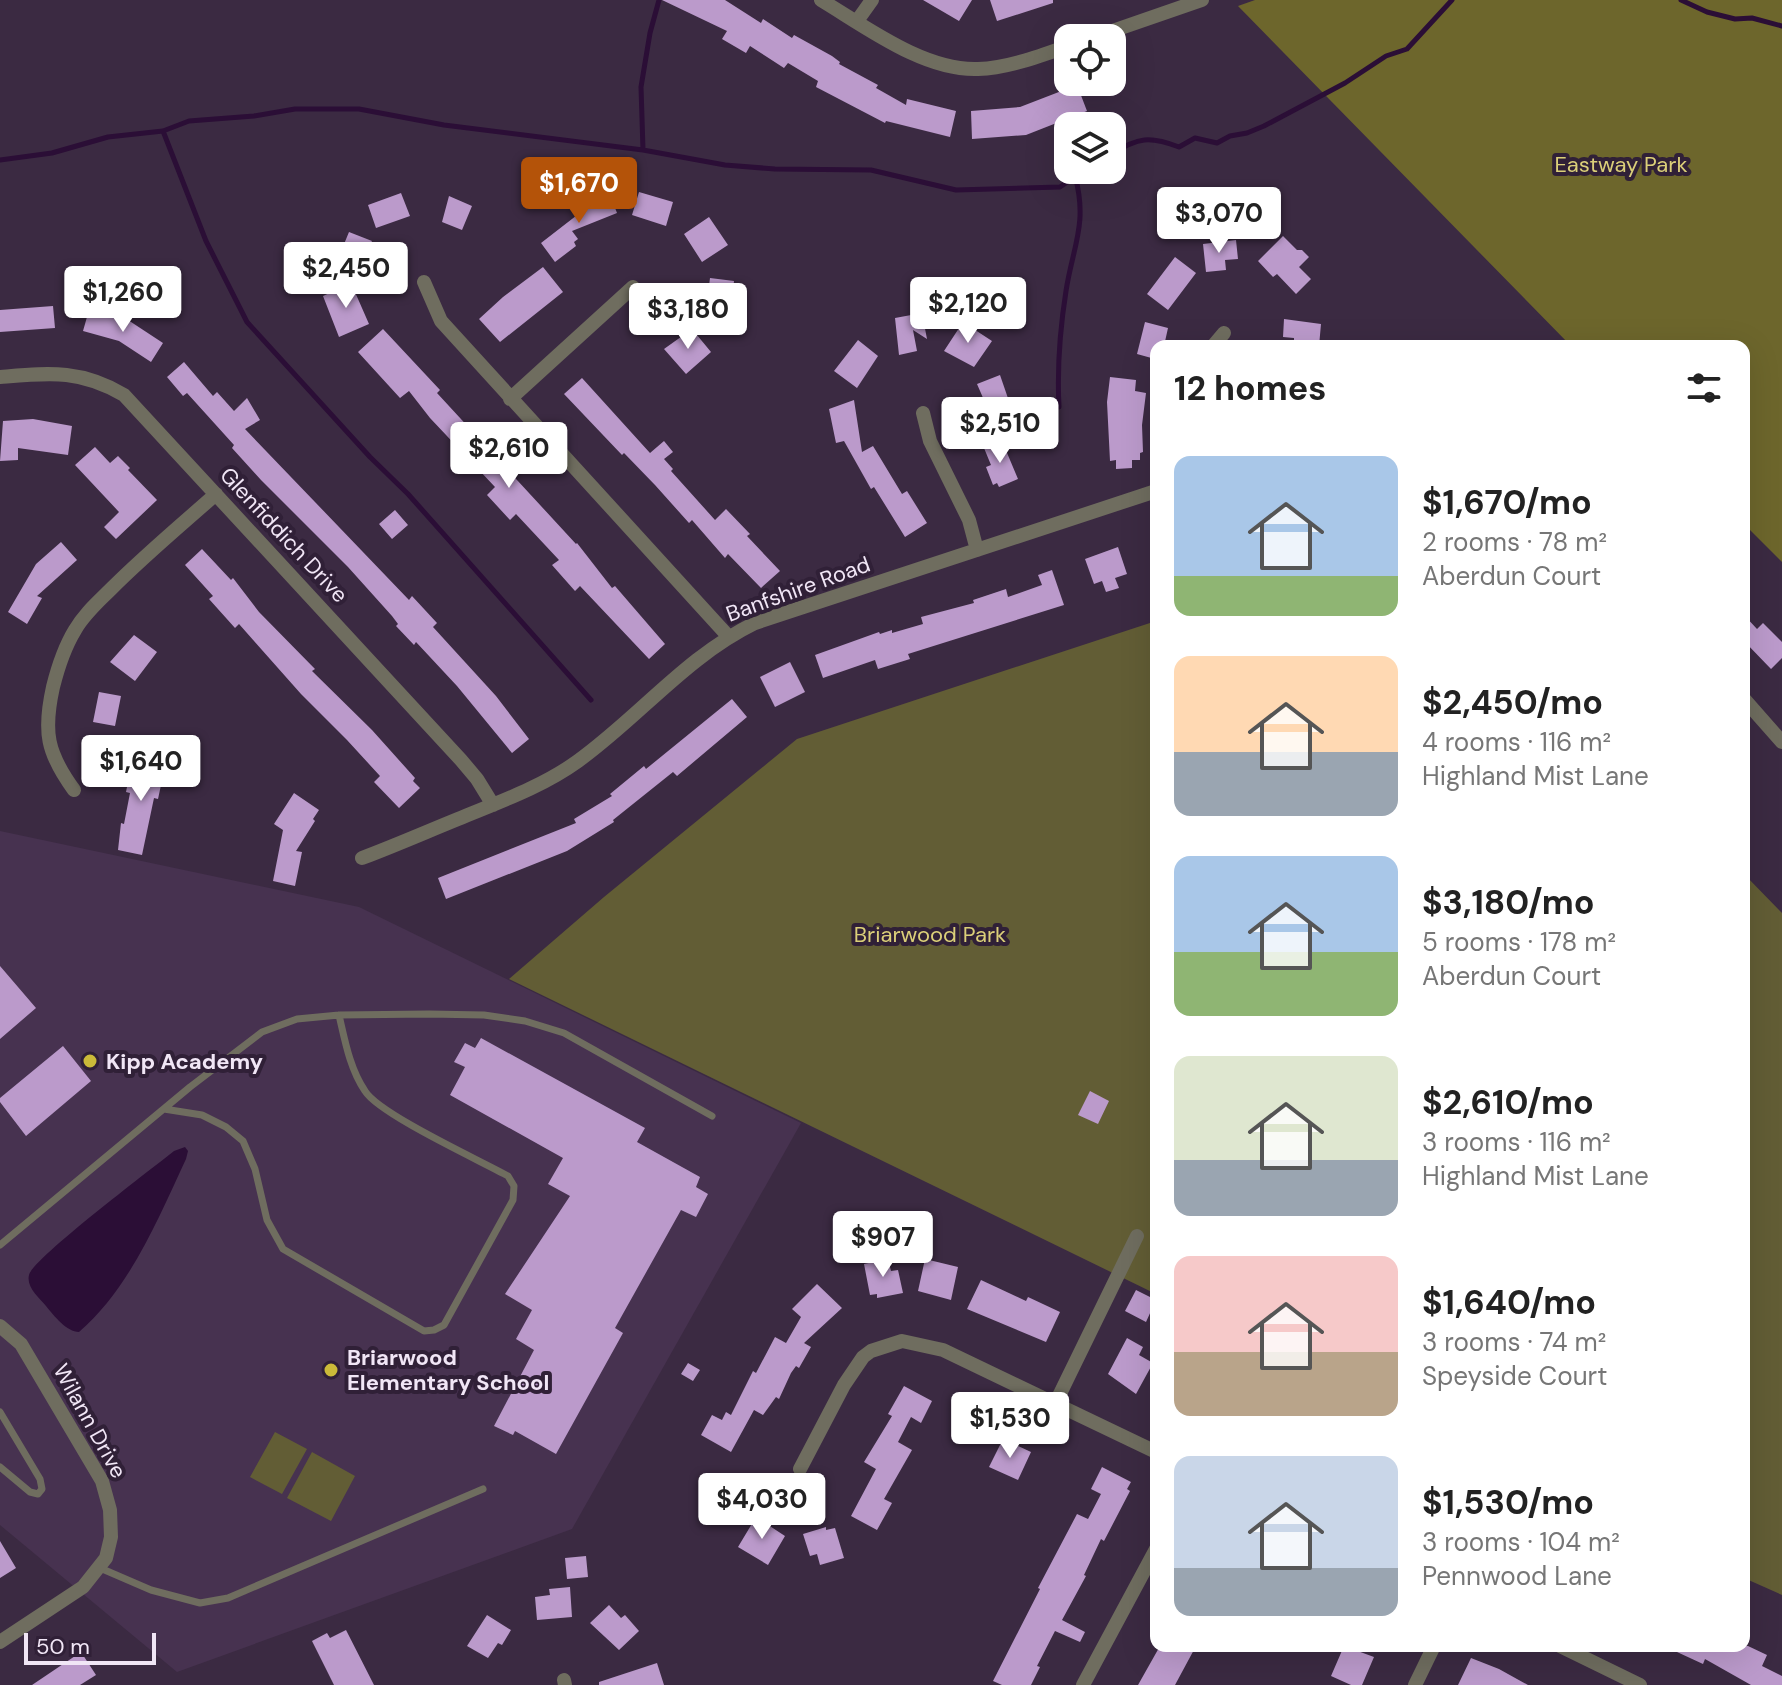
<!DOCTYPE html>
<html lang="en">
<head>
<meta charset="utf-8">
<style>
	:root { --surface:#fff; --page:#f2f2f2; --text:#222; --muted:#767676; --accent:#b45309 }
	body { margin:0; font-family:"DM Sans",sans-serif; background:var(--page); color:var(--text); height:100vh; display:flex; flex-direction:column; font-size:30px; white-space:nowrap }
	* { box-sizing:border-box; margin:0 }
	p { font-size:26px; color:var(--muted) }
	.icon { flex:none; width:44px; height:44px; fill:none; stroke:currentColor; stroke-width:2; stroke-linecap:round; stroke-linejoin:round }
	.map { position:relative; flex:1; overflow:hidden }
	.side { position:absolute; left:1150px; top:340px; width:600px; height:1312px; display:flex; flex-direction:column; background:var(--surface); border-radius:16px; box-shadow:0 8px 32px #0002 }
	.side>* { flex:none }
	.buttons { position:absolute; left:1054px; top:24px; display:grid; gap:16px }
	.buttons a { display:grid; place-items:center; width:72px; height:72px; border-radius:16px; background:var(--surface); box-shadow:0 8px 32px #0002; font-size:40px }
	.scale { position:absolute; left:24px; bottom:20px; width:132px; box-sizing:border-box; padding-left:8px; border:4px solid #f1e6f6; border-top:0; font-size:22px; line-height:28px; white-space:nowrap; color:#f1e6f6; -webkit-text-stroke:6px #302037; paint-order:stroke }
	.price { position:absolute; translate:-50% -68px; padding:0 18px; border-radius:8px; background:#fff; color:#222; font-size:26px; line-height:52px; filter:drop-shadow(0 2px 4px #0008) }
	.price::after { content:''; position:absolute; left:50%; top:48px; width:24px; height:18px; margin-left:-12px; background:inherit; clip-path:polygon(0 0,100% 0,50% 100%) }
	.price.on { background:var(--accent); color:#fff }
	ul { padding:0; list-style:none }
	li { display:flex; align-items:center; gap:24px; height:200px; padding:0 24px }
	li span { display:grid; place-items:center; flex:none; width:224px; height:160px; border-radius:16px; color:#555 }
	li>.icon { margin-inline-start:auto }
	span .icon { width:96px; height:96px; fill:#fffc; stroke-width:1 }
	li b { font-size:34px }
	h2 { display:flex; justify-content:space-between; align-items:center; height:96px; padding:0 24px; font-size:34px }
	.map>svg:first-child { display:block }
	.built { fill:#473250 }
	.green { fill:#625d35 }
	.forest { fill:#6d662c }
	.water { fill:#2b0e36 }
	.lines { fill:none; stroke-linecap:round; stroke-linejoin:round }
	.stream { stroke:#2b0e36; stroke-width:5 }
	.building { fill:#bb9acb }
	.service { stroke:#6f6d5f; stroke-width:7 }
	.minor { stroke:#6f6d5f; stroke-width:14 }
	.poi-dot { fill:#cbba39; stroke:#302037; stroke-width:3 }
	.labels { text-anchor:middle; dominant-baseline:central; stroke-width:8; stroke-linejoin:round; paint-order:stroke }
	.park-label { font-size:22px; fill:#dbcf79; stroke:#302037 }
	.street-label { font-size:22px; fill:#f1e6f6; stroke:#302037 }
	.poi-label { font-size:22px; font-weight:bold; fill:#f1e6f6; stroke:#302037; text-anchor:start }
</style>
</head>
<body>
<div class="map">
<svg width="1782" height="1685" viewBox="0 0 1782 1685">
	<rect width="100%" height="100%" fill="#3b2a42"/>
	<!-- built -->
	<path class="built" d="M 0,831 L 359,907 L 801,1123 L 572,1529 L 177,1672 L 0,1525 Z"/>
	<!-- green -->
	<path class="green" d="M 1156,621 L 1156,1294 L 509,979 L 604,897 L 797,739 Z
		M 1744,874 L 1782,913 L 1782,1595 L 1744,1578 Z
		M 275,1432 L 307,1449 L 282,1494 L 250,1477 Z
		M 312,1452 L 355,1476 L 331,1521 L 287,1498 Z"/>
	<!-- forest -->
	<path class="forest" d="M 1255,0 L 1782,0 L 1782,562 L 1744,524 L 1744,346 L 1571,346 L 1238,6 Z"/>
	<!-- water -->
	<path class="water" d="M 185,1147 L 188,1151 L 186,1159 C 158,1219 130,1288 79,1332 C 67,1332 54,1316 46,1306 C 39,1298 26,1287 29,1275 C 32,1259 153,1168 174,1151 Z"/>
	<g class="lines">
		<!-- stream -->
		<path class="stream" d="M 1681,0 L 1707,12 L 1735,19 L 1752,18 L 1782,26
			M 163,131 L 206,241 L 247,322 L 370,457 L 408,494 L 591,700
			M 643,150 L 641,87 L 650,33 L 659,0
			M 1112,154 C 1138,137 1150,136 1179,147 L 1195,138 L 1217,143 L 1230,136 L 1247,133 L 1264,126 L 1345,83 L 1386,56 L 1407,49 L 1452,0
			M 0,160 L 52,153 L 108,137 L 163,131 L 189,121 L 254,116 L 295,109 L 359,109 L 444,125 L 643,150 L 725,165 L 775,169 L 871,170 L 956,190 L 1060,187 L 1085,170
			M 1059,407 C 1057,368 1060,329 1066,291 C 1073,246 1088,223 1075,176"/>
	</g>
	<!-- building -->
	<path class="building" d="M 662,0 L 725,0 L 761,23 L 763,19 L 792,38 L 794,35 L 832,56 L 840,62 L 839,64 L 878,85 L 876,88 L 906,105 L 907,99 L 956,111 L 950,137 L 886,121 L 885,123 L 816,87 L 818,81 L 788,63 L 784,68 L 750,46 L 746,53 L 722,39 L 727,31 Z
		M 923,0 L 972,0 L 959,21 Z
		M 990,0 L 1053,0 L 1053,3 L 997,21 Z
		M 1077,85 L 1087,111 L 1026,135 L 972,139 L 971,111 L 1020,107 Z
		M 609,192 L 617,213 L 572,231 L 578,239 L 574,242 L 576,246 L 555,262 L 541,243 L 581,212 L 578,204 Z
		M 639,192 L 673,202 L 666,226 L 632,215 Z
		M 401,193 L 410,216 L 376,228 L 368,205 Z
		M 449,196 L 472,206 L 462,230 L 442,222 Z
		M 709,217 L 728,245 L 702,262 L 684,234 Z
		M 349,232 L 372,241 L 356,274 L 335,266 Z
		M 1283,236 L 1297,250 L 1302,250 L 1309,257 L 1299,267 L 1311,279 L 1296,294 L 1277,274 L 1273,277 L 1258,261 Z
		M 1236,240 L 1238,259 L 1225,260 L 1226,270 L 1206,272 L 1203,244 Z
		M 1175,257 L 1196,273 L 1168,310 L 1147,294 Z
		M 543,267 L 563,292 L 500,342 L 479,319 L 503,297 Z
		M 710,278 L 734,281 L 730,315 L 718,314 L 718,317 L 702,316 L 704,302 L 707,302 Z
		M 351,283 L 369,324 L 339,337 L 323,296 Z
		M 53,306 L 55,328 L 0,332 L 0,310 Z
		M 89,310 L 128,320 L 163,343 L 151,362 L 119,341 L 83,331 Z
		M 922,313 L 927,339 L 913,330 L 917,351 L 899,355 L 895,318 Z
		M 1284,319 L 1321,324 L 1319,346 L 1294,346 L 1294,338 L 1283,337 Z
		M 963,322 L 992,341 L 974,367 L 944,351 Z
		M 1145,322 L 1168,328 L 1164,346 L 1156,346 L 1155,359 L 1137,354 Z
		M 383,329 L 440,390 L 437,393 L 576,544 L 577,543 L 612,588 L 615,586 L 665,644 L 649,659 L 580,586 L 575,591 L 552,565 L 559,560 L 516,514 L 510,520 L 487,495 L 495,487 L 430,418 L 409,391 L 400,398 L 358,352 Z
		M 692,329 L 711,352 L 686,374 L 664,349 Z
		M 858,340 L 878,356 L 857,388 L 834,371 Z
		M 184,362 L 213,396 L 217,392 L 234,411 L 247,398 L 260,420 L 245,429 L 409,600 L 412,596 L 437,623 L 433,627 L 496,696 L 529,739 L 512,753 L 457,686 L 416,642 L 414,645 L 396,626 L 398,624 L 392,616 L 348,567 L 261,480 L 232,448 L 234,445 L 187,393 L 183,396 L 167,377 Z
		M 1000,375 L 1011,407 L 990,414 L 977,384 Z
		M 1110,377 L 1136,380 L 1135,391 L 1146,393 L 1142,425 L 1143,452 L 1140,453 L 1140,460 L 1132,460 L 1132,468 L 1116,469 L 1116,460 L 1110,461 L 1107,402 Z
		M 582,378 L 650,453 L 664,441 L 673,452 L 664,459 L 673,469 L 671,471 L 715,520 L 726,509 L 750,534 L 747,536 L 780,571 L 761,588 L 728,554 L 725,558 L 692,520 L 689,523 L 655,485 L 624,453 L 622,455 L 564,394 Z
		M 854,400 L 862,452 L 873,446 L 902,494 L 907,491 L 927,523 L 905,537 L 874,487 L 871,489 L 844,441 L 836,443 L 829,409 Z
		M 33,419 L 72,426 L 68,455 L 18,448 L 18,460 L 0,461 L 3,421 Z
		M 1002,441 L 1018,479 L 999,487 L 997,483 L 993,485 L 986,467 L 991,465 L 984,448 Z
		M 95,447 L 110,463 L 118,456 L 130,468 L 128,470 L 157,500 L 116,539 L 104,527 L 119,512 L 75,465 Z
		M 395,510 L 408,525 L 392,539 L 379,524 Z
		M 61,542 L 77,560 L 37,596 L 42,598 L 27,624 L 8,612 L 36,564 Z
		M 1118,547 L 1127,574 L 1115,578 L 1119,588 L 1106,592 L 1102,581 L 1094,584 L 1085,559 Z
		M 202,549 L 231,580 L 233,578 L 259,612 L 315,669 L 312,671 L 372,730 L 415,778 L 413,781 L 420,788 L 399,808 L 374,782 L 380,776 L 347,740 L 301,694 L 239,624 L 235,628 L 209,599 L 213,596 L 185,565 Z
		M 1052,570 L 1064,605 L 908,654 L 910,659 L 878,669 L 875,660 L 823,678 L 815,655 L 879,632 L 880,634 L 892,630 L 892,633 L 923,624 L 921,617 L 974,603 L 973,600 L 1006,589 L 1008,597 L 1042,585 L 1038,575 Z
		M 1744,615 L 1757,629 L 1763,623 L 1782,642 L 1782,658 L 1771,669 L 1744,641 Z
		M 134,635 L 157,652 L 135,681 L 110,662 Z
		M 790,662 L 805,692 L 775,707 L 760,677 Z
		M 99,692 L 121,696 L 115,726 L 93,722 Z
		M 732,699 L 747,717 L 677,776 L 673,772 L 613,820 L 614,822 L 567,851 L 446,899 L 438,878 L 576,823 L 574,819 L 612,796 L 610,794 L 644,766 L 646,769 Z
		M 137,755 L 166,762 L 158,799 L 154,798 L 142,855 L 118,850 L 121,823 L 124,824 L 130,793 L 126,792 L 131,767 L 134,768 Z
		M 294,793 L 319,810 L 313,819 L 315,821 L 296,851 L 302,852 L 295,886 L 273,881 L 283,830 L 274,824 Z
		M 0,966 L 36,1008 L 0,1039 Z
		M 481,1038 L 645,1128 L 637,1142 L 700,1177 L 696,1187 L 708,1194 L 696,1217 L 681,1210 L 615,1328 L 623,1333 L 556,1454 L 515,1431 L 513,1435 L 494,1426 L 534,1350 L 516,1339 L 532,1310 L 505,1294 L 570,1196 L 548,1184 L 563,1158 L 450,1095 L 465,1067 L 454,1062 L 465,1043 L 475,1048 Z
		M 63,1046 L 91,1081 L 26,1136 L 0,1102 L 0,1098 Z
		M 1090,1091 L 1109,1101 L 1098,1124 L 1078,1115 Z
		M 888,1259 L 891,1271 L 898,1270 L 903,1293 L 877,1298 L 877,1294 L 870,1295 L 864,1264 Z
		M 925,1259 L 958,1267 L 951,1300 L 918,1291 Z
		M 981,1280 L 1026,1301 L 1028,1297 L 1060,1312 L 1046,1342 L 967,1309 Z
		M 817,1284 L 842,1308 L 804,1343 L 811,1347 L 799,1368 L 796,1366 L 791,1373 L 779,1399 L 776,1397 L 763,1415 L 754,1410 L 731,1452 L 701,1435 L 712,1415 L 722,1420 L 726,1412 L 731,1415 L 753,1371 L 756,1373 L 775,1337 L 786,1343 L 801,1317 L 792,1309 Z
		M 1136,1290 L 1156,1300 L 1146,1322 L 1125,1311 Z
		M 1127,1338 L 1143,1347 L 1139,1355 L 1153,1363 L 1136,1394 L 1108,1374 Z
		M 688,1363 L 700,1370 L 693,1381 L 681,1374 Z
		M 904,1386 L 932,1401 L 921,1423 L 911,1417 L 898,1442 L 912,1450 L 884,1499 L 892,1503 L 877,1530 L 851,1516 L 876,1469 L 864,1462 L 892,1416 L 888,1414 Z
		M 1003,1439 L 1031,1452 L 1018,1480 L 989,1467 Z
		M 1102,1467 L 1131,1482 L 1127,1489 L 1130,1491 L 1104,1541 L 1101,1539 L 1084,1575 L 1086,1576 L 1062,1620 L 1085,1632 L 1080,1642 L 1055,1631 L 1037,1666 L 1040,1667 L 1031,1685 L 1002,1685 L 993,1681 L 1040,1589 L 1038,1588 L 1077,1514 L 1088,1519 L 1101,1494 L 1091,1489 Z
		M 732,1474 L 742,1503 L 715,1513 L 704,1484 Z
		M 756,1517 L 785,1536 L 768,1565 L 738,1547 Z
		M 826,1527 L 826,1530 L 835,1528 L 844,1558 L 820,1565 L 817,1554 L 810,1556 L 803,1534 Z
		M 0,1541 L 16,1568 L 0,1578 Z
		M 586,1556 L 588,1577 L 567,1579 L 565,1558 Z
		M 570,1587 L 572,1617 L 537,1620 L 535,1597 L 550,1595 L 549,1589 Z
		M 609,1605 L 621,1618 L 625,1615 L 639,1631 L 619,1650 L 590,1623 Z
		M 487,1615 L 511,1630 L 502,1645 L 498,1643 L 488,1658 L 467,1646 Z
		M 346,1630 L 374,1685 L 334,1685 L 312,1641 L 327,1633 L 330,1638 Z
		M 1160,1646 L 1196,1646 L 1175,1685 L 1138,1685 Z
		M 1344,1646 L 1374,1657 L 1362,1685 L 1351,1685 L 1331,1676 Z
		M 1664,1646 L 1748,1646 L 1767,1655 L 1762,1666 L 1782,1676 L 1782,1685 L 1751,1685 L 1705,1659 L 1703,1664 Z
		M 81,1652 L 96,1675 L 80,1685 L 32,1685 Z
		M 1471,1658 L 1499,1669 L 1528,1685 L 1458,1685 Z
		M 657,1663 L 664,1685 L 599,1685 L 599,1682 Z"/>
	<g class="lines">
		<!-- service -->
		<path class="service" d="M 164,1109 L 202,1115 L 226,1127 L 243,1141 L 255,1169 L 267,1220 L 283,1249 L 424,1331 L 434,1330 L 444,1325 L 513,1200 L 514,1186 L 508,1176 C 479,1160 379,1114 365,1091 C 350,1069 345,1041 339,1015
			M 0,1245 L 190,1087 L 262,1032 L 297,1019 L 339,1015 L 429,1014 L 484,1015 L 525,1021 L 564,1033 L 712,1116
			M 0,1412 L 40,1479 L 42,1489 L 38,1494 L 30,1492 L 0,1467
			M 100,1568 L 151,1590 L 200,1603 L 228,1598 L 483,1489"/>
		<!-- minor -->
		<path class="minor" d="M 821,0 C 866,27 924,71 978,69 C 1008,68 1040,56 1068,46
			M 857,21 L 872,0
			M 1092,38 L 1202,0
			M 424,282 L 441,321 L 728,636
			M 1213,346 L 1224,333
			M 0,377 C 49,373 80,369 124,395 L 461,760 L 477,779 L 493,805
			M 510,399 L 633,287
			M 923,413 L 930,441 L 969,520 L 977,550
			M 1744,699 L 1782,742
			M 74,790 C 47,753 43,732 53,687 C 58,667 64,648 75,630 C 84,614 98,602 111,589 C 145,555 181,525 216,494
			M 362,858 C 394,846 426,832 458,819 C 499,802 542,787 578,761 C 639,717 687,656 755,623 L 1156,491
			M 0,1326 L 21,1344 L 102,1481 L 110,1510 L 111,1537 L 106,1558 L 83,1587 L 0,1642
			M 1055,1404 L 1137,1236
			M 800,1469 L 844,1385 L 863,1357 L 871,1351 L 902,1341 L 943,1350 L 1156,1452
			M 1560,1646 L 1640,1685
			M 564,1680 L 565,1685
			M 1083,1685 L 1156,1549
			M 1415,1685 L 1434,1646"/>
	</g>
	<!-- markers -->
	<g class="poi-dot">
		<circle cx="90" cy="1061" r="8"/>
		<circle cx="331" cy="1370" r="8"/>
	</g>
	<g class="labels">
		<!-- park labels -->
		<g class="park-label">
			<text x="1621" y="164">Eastway Park</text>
			<text x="930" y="934">Briarwood Park</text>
		</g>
		<!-- street labels -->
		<g class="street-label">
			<text transform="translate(284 535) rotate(47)">Glenfiddich Drive</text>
			<text transform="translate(798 589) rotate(-20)">Banfshire Road</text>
			<text transform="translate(90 1421) rotate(61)">Wilann Drive</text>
		</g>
		<!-- poi labels -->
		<g class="poi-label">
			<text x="106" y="1061">Kipp Academy</text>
			<text x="347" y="1357">Briarwood<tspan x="347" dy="25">Elementary School</tspan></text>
		</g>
	</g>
</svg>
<div class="buttons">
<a><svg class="icon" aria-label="locate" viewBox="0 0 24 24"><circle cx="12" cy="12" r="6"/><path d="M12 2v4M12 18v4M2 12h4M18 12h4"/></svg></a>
<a><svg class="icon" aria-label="layers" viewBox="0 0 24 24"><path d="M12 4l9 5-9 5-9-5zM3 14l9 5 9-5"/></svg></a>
</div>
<div class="scale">50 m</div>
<b class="price on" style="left:579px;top:225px">$1,670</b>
<b class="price" style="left:1219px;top:255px">$3,070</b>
<b class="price" style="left:346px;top:310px">$2,450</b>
<b class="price" style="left:123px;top:334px">$1,260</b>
<b class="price" style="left:968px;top:345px">$2,120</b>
<b class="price" style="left:688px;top:351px">$3,180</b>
<b class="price" style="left:1000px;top:465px">$2,510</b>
<b class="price" style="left:509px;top:490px">$2,610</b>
<b class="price" style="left:141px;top:803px">$1,640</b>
<b class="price" style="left:883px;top:1279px">$907</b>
<b class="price" style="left:1010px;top:1460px">$1,530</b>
<b class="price" style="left:762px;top:1541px">$4,030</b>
<section class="side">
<h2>12 homes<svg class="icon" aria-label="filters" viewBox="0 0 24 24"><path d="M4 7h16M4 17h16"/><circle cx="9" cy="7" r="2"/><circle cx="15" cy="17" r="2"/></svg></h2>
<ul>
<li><span style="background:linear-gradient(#a9c7e8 75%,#8fb573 0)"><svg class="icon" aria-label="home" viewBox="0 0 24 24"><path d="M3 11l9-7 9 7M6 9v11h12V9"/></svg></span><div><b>$1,670/mo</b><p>2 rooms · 78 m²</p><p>Aberdun Court</p></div></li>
<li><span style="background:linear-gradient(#ffd9b3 60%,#9aa5b1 0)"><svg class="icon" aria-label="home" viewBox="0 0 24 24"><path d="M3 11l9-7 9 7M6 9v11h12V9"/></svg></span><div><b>$2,450/mo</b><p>4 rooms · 116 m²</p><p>Highland Mist Lane</p></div></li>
<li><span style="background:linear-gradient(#a9c7e8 60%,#8fb573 0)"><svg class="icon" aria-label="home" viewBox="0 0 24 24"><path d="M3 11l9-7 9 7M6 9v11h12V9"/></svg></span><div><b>$3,180/mo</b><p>5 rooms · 178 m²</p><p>Aberdun Court</p></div></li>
<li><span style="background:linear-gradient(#dfe7d0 65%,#9aa5b1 0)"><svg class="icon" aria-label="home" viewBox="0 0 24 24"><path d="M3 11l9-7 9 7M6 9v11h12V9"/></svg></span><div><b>$2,610/mo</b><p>3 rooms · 116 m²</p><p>Highland Mist Lane</p></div></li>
<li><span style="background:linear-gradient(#f6c9c9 60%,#b9a48a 0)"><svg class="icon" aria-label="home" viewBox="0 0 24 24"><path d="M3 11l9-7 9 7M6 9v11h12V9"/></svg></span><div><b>$1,640/mo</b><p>3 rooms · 74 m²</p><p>Speyside Court</p></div></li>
<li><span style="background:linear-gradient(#c9d6e8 70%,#9aa5b1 0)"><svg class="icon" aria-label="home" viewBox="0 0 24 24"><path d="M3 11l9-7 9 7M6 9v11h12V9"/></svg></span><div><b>$1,530/mo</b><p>3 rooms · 104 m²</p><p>Pennwood Lane</p></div></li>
</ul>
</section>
</div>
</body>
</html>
